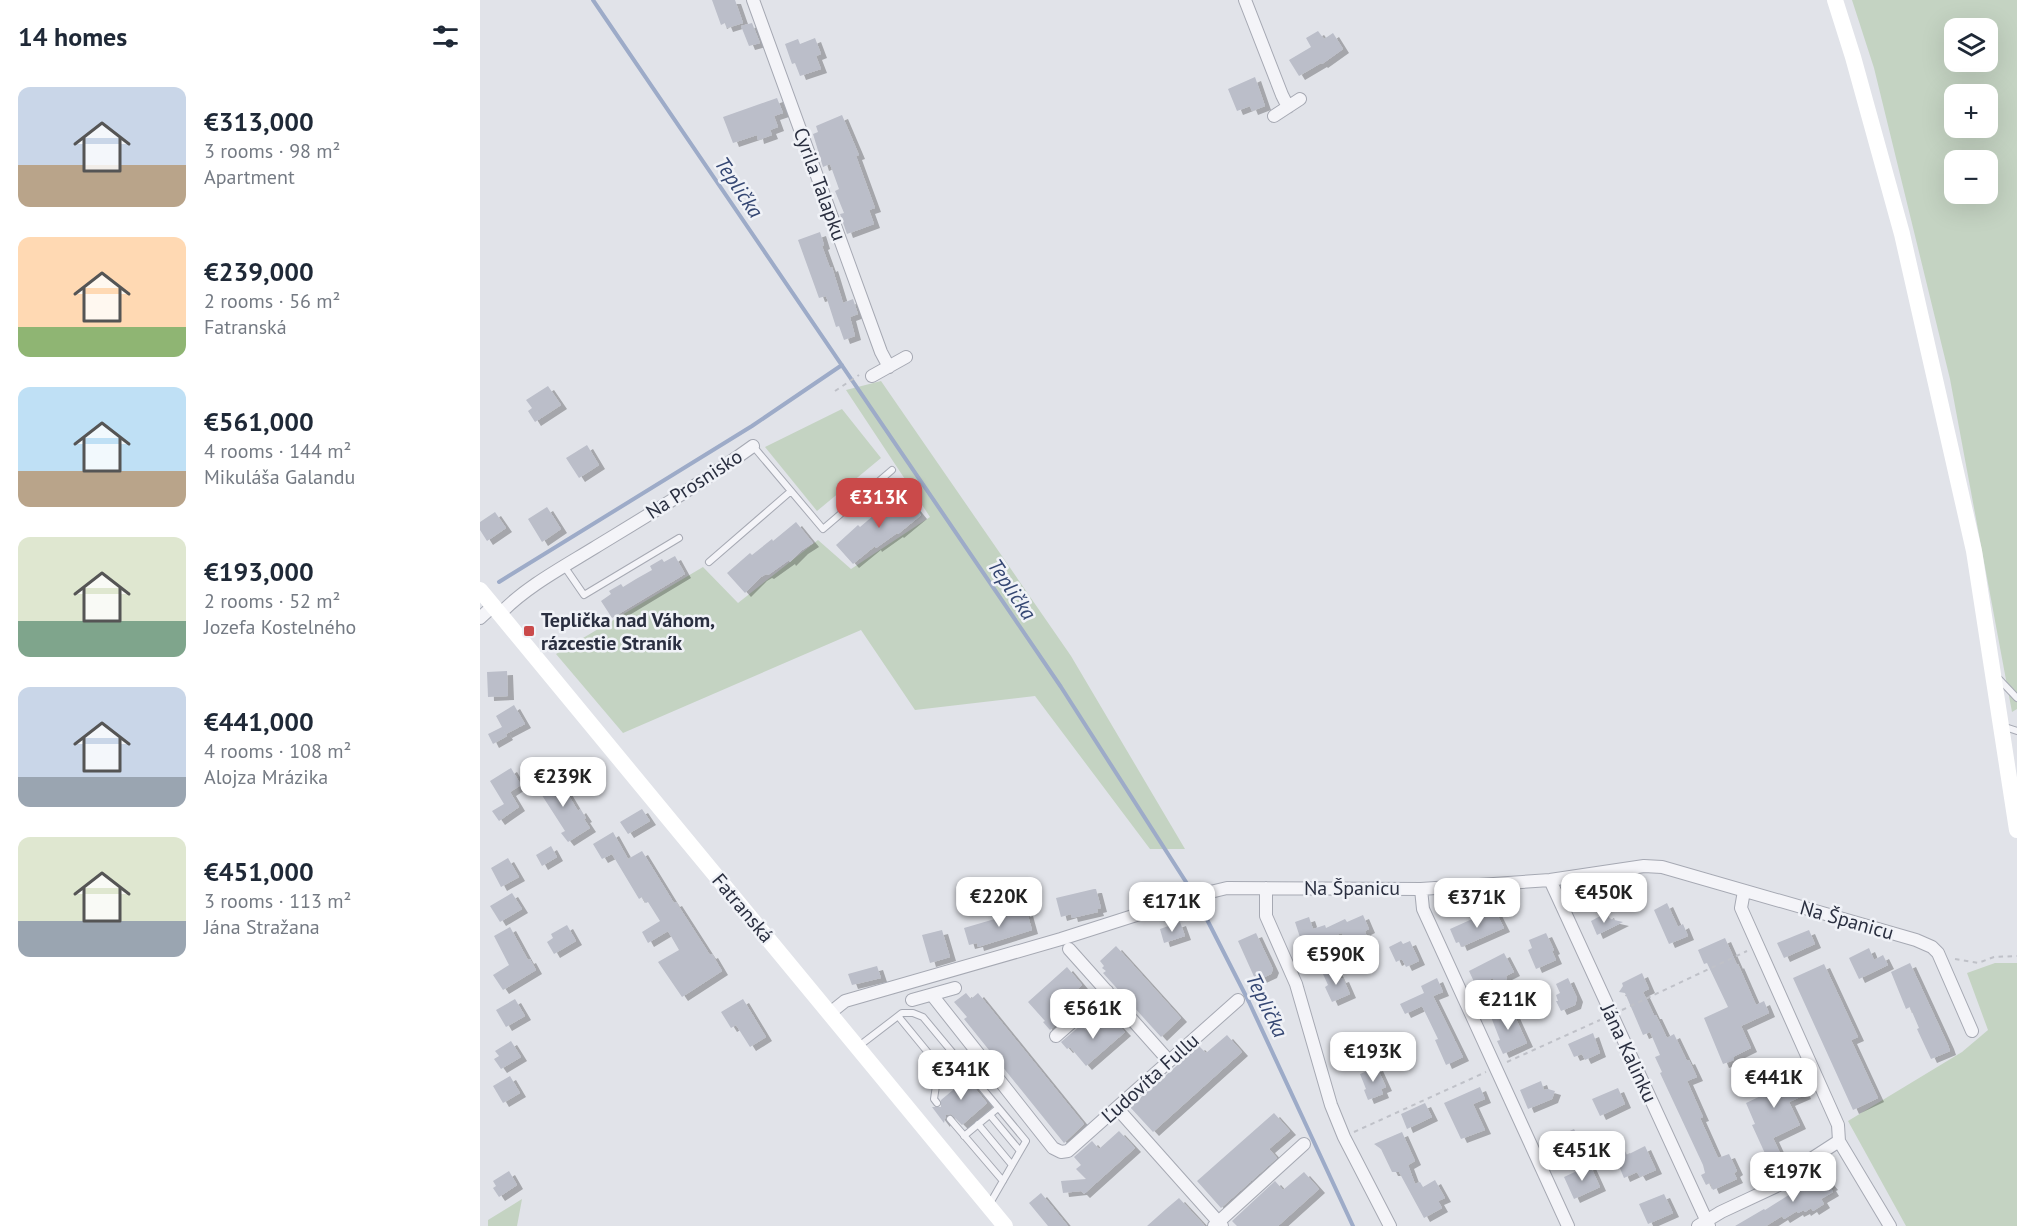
<!DOCTYPE html>
<html lang="en">
<head>
<meta charset="utf-8">
<style>
	:root { --surface:#fff; --page:#f2f2f3; --text:#1f2937; --muted:#747a83; --accent:#ca4a4a }
	body { margin:0; font-family:"PT Sans",sans-serif; background:var(--page); color:var(--text); height:100vh; display:flex; flex-direction:column; font-size:22px; white-space:nowrap }
	* { box-sizing:border-box; margin:0 }
	p { font-size:20px; color:var(--muted) }
	.icon { flex:none; width:33px; height:33px; fill:none; stroke:currentColor; stroke-width:2; stroke-linecap:round; stroke-linejoin:round }
	.map { position:relative; flex:1; overflow:hidden }
	.sheet { display:flex; flex-direction:column; background:var(--surface); width:480px }
	.sheet>* { flex:none }
	.tools { position:absolute; left:1464px; top:18px; display:grid; gap:12px }
	.tools a { display:grid; place-items:center; width:54px; height:54px; border-radius:12px; background:var(--surface); box-shadow:0 6px 24px #0002; font-size:30px }
	.price { position:absolute; translate:-50% -51px; padding:0 14px; border-radius:12px; background:#fff; color:#222; font-size:20px; line-height:39px; filter:drop-shadow(0 2px 3px #0008) }
	.price::after { content:''; position:absolute; left:50%; top:36px; width:18px; height:14px; margin-left:-9px; background:inherit; clip-path:polygon(0 0,100% 0,50% 100%) }
	.price.current { background:var(--accent); color:#fff }
	ul { padding:0; list-style:none }
	li { display:flex; align-items:center; gap:18px; height:150px; padding:0 18px }
	li span { display:grid; place-items:center; flex:none; width:168px; height:120px; border-radius:12px; color:#555 }
	li>.icon { margin-inline-start:auto }
	span .icon { width:72px; height:72px; fill:#fffc; stroke-width:1 }
	li b { font-size:26px }
	h2 { display:flex; justify-content:space-between; align-items:center; height:72px; padding:0 18px; font-size:26px }
	main { display:flex; flex:1; min-height:0 }
	.map>svg:first-child { display:block }
	.green { fill:#c4d3c2; fill-rule:evenodd }
	.lines { fill:none; stroke-linecap:round; stroke-linejoin:round }
	.stream { stroke:#9dabc8; stroke-width:4 }
	.building { fill:#bbbec9; filter:url(#shadow) }
	.lane-casing { stroke:#a6a9b3; stroke-width:8 }
	.street-casing { stroke:#a6a9b3; stroke-width:14 }
	.path { stroke:#bfc1c8; stroke-width:2; stroke-dasharray:4.5 4.5; stroke-linecap:butt }
	.lane { stroke:#f4f4f8; stroke-width:6 }
	.street { stroke:#f4f4f8; stroke-width:12 }
	.secondary { stroke:#fff; stroke-width:16 }
	.poi-dot { fill:#ca4a4a; stroke:#f0f2f7; stroke-width:2 }
	.labels { text-anchor:middle; dominant-baseline:central; stroke-width:5; stroke-linejoin:round; paint-order:stroke }
	.street-label { font-size:20px; fill:#2a2f40; stroke:#f0f2f7 }
	.poi-label { font-size:20px; font-weight:bold; fill:#2a2f40; stroke:#f0f2f7; text-anchor:start }
	.water-label { font-size:21px; font-style:italic; fill:#354773; stroke:#f0f2f7 }
</style>
</head>
<body>
<main>
<section class="sheet">
<h2>14 homes<svg class="icon" aria-label="filters" viewBox="0 0 24 24"><path d="M4 7h16M4 17h16"/><circle cx="9" cy="7" r="2"/><circle cx="15" cy="17" r="2"/></svg></h2>
<ul>
<li><span style="background:linear-gradient(#c9d6e8 65%,#b9a48a 0)"><svg class="icon" aria-label="home" viewBox="0 0 24 24"><path d="M3 11l9-7 9 7M6 9v11h12V9"/></svg></span><div><b>€313,000</b><p>3 rooms · 98 m²</p><p>Apartment</p></div></li>
<li><span style="background:linear-gradient(#ffd9b3 75%,#8fb573 0)"><svg class="icon" aria-label="home" viewBox="0 0 24 24"><path d="M3 11l9-7 9 7M6 9v11h12V9"/></svg></span><div><b>€239,000</b><p>2 rooms · 56 m²</p><p>Fatranská</p></div></li>
<li><span style="background:linear-gradient(#bfe0f5 70%,#b9a48a 0)"><svg class="icon" aria-label="home" viewBox="0 0 24 24"><path d="M3 11l9-7 9 7M6 9v11h12V9"/></svg></span><div><b>€561,000</b><p>4 rooms · 144 m²</p><p>Mikuláša Galandu</p></div></li>
<li><span style="background:linear-gradient(#dfe7d0 70%,#7fa58c 0)"><svg class="icon" aria-label="home" viewBox="0 0 24 24"><path d="M3 11l9-7 9 7M6 9v11h12V9"/></svg></span><div><b>€193,000</b><p>2 rooms · 52 m²</p><p>Jozefa Kostelného</p></div></li>
<li><span style="background:linear-gradient(#c9d6e8 75%,#9aa5b1 0)"><svg class="icon" aria-label="home" viewBox="0 0 24 24"><path d="M3 11l9-7 9 7M6 9v11h12V9"/></svg></span><div><b>€441,000</b><p>4 rooms · 108 m²</p><p>Alojza Mrázika</p></div></li>
<li><span style="background:linear-gradient(#dfe7d0 70%,#9aa5b1 0)"><svg class="icon" aria-label="home" viewBox="0 0 24 24"><path d="M3 11l9-7 9 7M6 9v11h12V9"/></svg></span><div><b>€451,000</b><p>3 rooms · 113 m²</p><p>Jána Stražana</p></div></li>
</ul>
</section>
<div class="map">
<svg width="1537" height="1226" viewBox="0 0 1537 1226">
	<defs>
		<filter id="shadow"><feDropShadow dx="6" dy="4" stdDeviation="0" flood-color="#0004"/></filter>
	</defs>
	<rect width="100%" height="100%" fill="#e1e3e9"/>
	<!-- green -->
	<path class="green" d="M 1372,0 L 1537,0 L 1537,709 L 1532,712 L 1470,379 L 1394,68 ZM 1474,28 L 1508,28 L 1508,62 L 1474,62 ZM 1474,94 L 1508,94 L 1508,128 L 1474,128 ZM 1474,160 L 1508,160 L 1508,194 L 1474,194 Z
		M 401,381 L 591,656 L 705,849 L 670,849 L 555,696 L 435,710 L 381,630 L 143,733 L 76,654 L 223,567 L 258,603 L 338,540 L 371,569 L 450,517 L 366,390 Z
		M 362,409 L 401,458 L 337,511 L 285,447 Z
		M 1515,963 L 1537,963 L 1537,1226 L 1426,1226 L 1368,1121 L 1482,1052 L 1508,1030 L 1487,973 Z
		M 42,1199 L 37,1226 L 8,1226 L 8,1220 Z"/>
	<g class="lines">
		<!-- stream -->
		<path class="stream" d="M 113,0 L 581,687 L 715,896 L 769,1002 L 873,1226
			M 19,582 L 272,426 L 362,365"/>
	</g>
	<!-- building -->
	<path class="building" d="M 232,0 L 255,0 L 263,23 L 247,28 L 245,23 L 241,25 Z
		M 272,23 L 280,43 L 269,46 L 261,26 Z
		M 838,31 L 844,39 L 853,33 L 863,49 L 842,64 L 841,63 L 819,76 L 809,60 L 831,47 L 826,38 Z
		M 335,38 L 341,54 L 336,56 L 341,69 L 320,76 L 315,63 L 312,64 L 305,44 L 318,39 L 320,44 Z
		M 775,77 L 785,106 L 772,111 L 770,106 L 757,111 L 748,89 Z
		M 297,98 L 303,113 L 294,116 L 298,127 L 290,130 L 292,135 L 278,140 L 277,135 L 253,143 L 243,117 Z
		M 362,115 L 379,155 L 376,156 L 395,208 L 389,210 L 394,224 L 367,234 L 360,214 L 364,213 L 355,191 L 359,189 L 350,164 L 343,167 L 333,134 L 338,132 L 336,126 Z
		M 340,232 L 344,245 L 342,246 L 350,268 L 352,267 L 363,303 L 373,299 L 378,314 L 370,317 L 375,336 L 364,340 L 359,326 L 356,327 L 346,296 L 339,298 L 318,240 Z
		M 68,386 L 81,405 L 55,422 L 48,411 L 52,408 L 46,400 Z
		M 107,445 L 119,465 L 99,478 L 86,458 Z
		M 424,494 L 441,515 L 418,534 L 417,533 L 396,548 L 395,546 L 373,564 L 356,545 L 378,525 L 380,527 L 400,510 L 401,512 Z
		M 67,507 L 81,529 L 62,542 L 48,519 Z
		M 15,512 L 26,528 L 7,541 L 0,530 L 0,522 Z
		M 316,522 L 333,543 L 322,550 L 310,562 L 309,560 L 288,575 L 286,574 L 281,577 L 265,593 L 247,573 L 270,553 L 272,555 L 292,539 L 293,541 Z
		M 195,556 L 205,574 L 132,618 L 121,601 L 131,594 L 129,591 L 141,584 L 143,587 L 156,579 L 172,570 L 170,566 L 182,559 L 184,562 Z
		M 27,671 L 28,696 L 8,697 L 7,672 Z
		M 34,705 L 45,724 L 26,734 L 23,729 L 27,736 L 13,744 L 8,734 L 22,727 L 16,716 Z
		M 31,768 L 41,785 L 30,792 L 39,807 L 19,821 L 12,811 L 24,804 L 10,781 Z
		M 76,774 L 98,811 L 100,809 L 106,818 L 104,819 L 110,828 L 88,842 L 81,833 L 85,831 L 56,786 Z
		M 162,809 L 170,821 L 148,834 L 140,822 Z
		M 133,832 L 148,859 L 162,851 L 194,903 L 196,902 L 230,955 L 232,954 L 242,971 L 202,997 L 178,962 L 199,950 L 188,931 L 168,943 L 162,932 L 180,921 L 168,902 L 166,903 L 162,897 L 159,899 L 132,854 L 122,859 L 113,844 Z
		M 71,846 L 77,857 L 62,866 L 56,855 Z
		M 28,858 L 39,877 L 21,887 L 11,868 Z
		M 614,889 L 616,889 L 621,908 L 617,909 L 618,912 L 592,918 L 591,914 L 581,917 L 576,898 Z
		M 32,893 L 42,909 L 20,922 L 10,906 Z
		M 1187,903 L 1198,927 L 1203,924 L 1208,936 L 1189,944 L 1174,910 Z
		M 542,906 L 544,913 L 547,912 L 552,930 L 498,947 L 497,943 L 489,945 L 484,928 L 525,916 L 524,911 Z
		M 1008,912 L 1009,915 L 1016,912 L 1024,928 L 981,947 L 979,942 L 976,943 L 970,929 Z
		M 1124,914 L 1125,916 L 1128,914 L 1130,919 L 1143,922 L 1117,935 L 1111,921 Z
		M 883,915 L 889,929 L 885,931 L 887,937 L 868,945 L 862,933 L 842,940 L 844,957 L 828,962 L 815,922 L 829,917 L 833,929 L 845,925 L 846,928 L 865,919 L 867,922 Z
		M 700,922 L 705,936 L 684,943 L 680,929 Z
		M 87,925 L 96,941 L 74,954 L 67,942 L 73,938 L 71,934 Z
		M 30,927 L 48,960 L 50,959 L 56,970 L 23,990 L 13,975 L 29,965 L 14,936 Z
		M 462,930 L 470,957 L 450,963 L 442,935 Z
		M 1329,930 L 1335,944 L 1304,958 L 1297,943 Z
		M 776,933 L 793,969 L 791,974 L 776,981 L 758,941 Z
		M 1066,933 L 1074,950 L 1072,951 L 1076,960 L 1056,969 L 1048,950 L 1052,948 L 1049,940 Z
		M 1245,938 L 1257,965 L 1258,964 L 1276,1005 L 1284,1001 L 1289,1013 L 1261,1026 L 1271,1048 L 1253,1057 L 1254,1060 L 1243,1064 L 1224,1018 L 1248,1007 L 1227,963 L 1224,964 L 1218,950 Z
		M 921,941 L 923,944 L 930,941 L 939,961 L 926,967 L 922,959 L 916,962 L 909,947 Z
		M 636,946 L 701,1018 L 681,1037 L 623,973 L 626,971 L 622,968 L 624,966 L 620,961 Z
		M 1389,948 L 1394,960 L 1403,955 L 1408,965 L 1379,979 L 1369,958 Z
		M 1024,953 L 1034,972 L 1026,976 L 1027,979 L 1016,984 L 1013,978 L 996,986 L 989,971 Z
		M 1430,963 L 1468,1045 L 1470,1051 L 1451,1059 L 1437,1029 L 1439,1028 L 1430,1007 L 1426,1009 L 1411,972 Z
		M 1344,964 L 1378,1037 L 1371,1040 L 1398,1098 L 1373,1110 L 1313,978 Z
		M 397,966 L 401,978 L 372,985 L 368,974 Z
		M 587,967 L 602,985 L 582,1003 L 590,1012 L 570,1030 L 563,1022 L 565,1021 L 548,1002 Z
		M 855,968 L 860,979 L 863,978 L 870,994 L 852,1002 L 845,987 L 848,985 L 843,974 Z
		M 1162,973 L 1169,989 L 1163,992 L 1174,1015 L 1176,1015 L 1187,1038 L 1194,1034 L 1207,1061 L 1209,1060 L 1217,1077 L 1207,1081 L 1223,1117 L 1220,1118 L 1238,1158 L 1249,1154 L 1257,1171 L 1254,1173 L 1257,1179 L 1233,1190 L 1230,1183 L 1226,1185 L 1221,1175 L 1225,1173 L 1223,1165 L 1180,1073 L 1182,1072 L 1175,1057 L 1180,1055 L 1170,1032 L 1163,1035 L 1145,993 L 1139,992 L 1143,986 L 1142,983 Z
		M 957,978 L 963,992 L 953,996 L 983,1057 L 966,1065 L 955,1040 L 958,1039 L 942,1006 L 925,1014 L 920,1004 L 944,993 L 941,986 Z
		M 1088,978 L 1097,998 L 1095,1005 L 1081,1011 L 1076,1001 L 1078,1001 L 1076,995 L 1080,993 L 1076,984 Z
		M 486,993 L 491,999 L 498,993 L 604,1124 L 584,1143 L 484,1019 L 487,1017 L 474,1002 Z
		M 35,999 L 45,1016 L 26,1027 L 16,1010 Z
		M 263,999 L 286,1037 L 270,1047 L 256,1025 L 251,1028 L 241,1012 Z
		M 1031,1008 L 1047,1043 L 1023,1054 L 1017,1041 L 1020,1040 L 1011,1017 Z
		M 629,1015 L 645,1032 L 606,1066 L 590,1047 L 587,1049 L 581,1042 L 601,1025 L 609,1033 Z
		M 1113,1033 L 1120,1053 L 1105,1060 L 1102,1054 L 1094,1057 L 1088,1044 Z
		M 747,1035 L 762,1052 L 673,1132 L 650,1107 L 719,1046 L 726,1053 Z
		M 31,1041 L 41,1057 L 21,1069 L 14,1059 L 19,1056 L 15,1051 Z
		M 1298,1065 L 1307,1084 L 1318,1079 L 1325,1095 L 1309,1102 L 1320,1125 L 1293,1138 L 1300,1153 L 1288,1160 L 1272,1125 L 1275,1124 L 1266,1103 L 1285,1094 L 1276,1075 Z
		M 897,1067 L 906,1087 L 901,1089 L 903,1094 L 888,1100 L 884,1090 L 886,1089 L 880,1074 Z
		M 480,1070 L 507,1103 L 482,1125 L 471,1114 L 466,1115 L 464,1123 L 452,1107 L 461,1107 L 461,1100 L 479,1085 L 472,1077 Z
		M 30,1076 L 40,1093 L 23,1103 L 13,1086 Z
		M 1061,1081 L 1064,1090 L 1068,1089 L 1075,1091 L 1072,1099 L 1048,1109 L 1040,1090 Z
		M 1000,1087 L 1005,1099 L 993,1104 L 1005,1130 L 981,1139 L 964,1103 Z
		M 1138,1088 L 1145,1104 L 1120,1116 L 1112,1099 Z
		M 945,1103 L 952,1117 L 927,1129 L 921,1114 Z
		M 794,1113 L 810,1131 L 789,1149 L 797,1158 L 741,1208 L 717,1181 Z
		M 1094,1129 L 1099,1139 L 1095,1141 L 1102,1155 L 1077,1161 L 1068,1141 Z
		M 639,1131 L 655,1148 L 604,1194 L 601,1191 L 583,1193 L 581,1181 L 606,1179 L 596,1169 L 601,1165 L 594,1157 L 612,1141 L 619,1149 Z
		M 922,1132 L 935,1161 L 928,1165 L 935,1184 L 940,1182 L 943,1187 L 955,1180 L 965,1198 L 958,1201 L 962,1208 L 944,1218 L 919,1172 L 912,1172 L 901,1149 L 894,1144 Z
		M 1165,1146 L 1176,1170 L 1160,1177 L 1157,1172 L 1144,1178 L 1134,1154 L 1144,1149 L 1147,1155 Z
		M 1110,1165 L 1120,1187 L 1094,1199 L 1084,1177 Z
		M 29,1171 L 37,1185 L 19,1197 L 13,1188 L 16,1186 L 13,1181 Z
		M 824,1172 L 839,1189 L 798,1226 L 757,1226 L 752,1221 L 795,1181 L 803,1190 Z
		M 1342,1174 L 1352,1186 L 1350,1187 L 1353,1192 L 1341,1199 L 1344,1204 L 1333,1211 L 1331,1208 L 1325,1212 L 1324,1210 L 1318,1213 L 1317,1211 L 1304,1219 L 1302,1216 L 1286,1226 L 1255,1226 L 1284,1209 L 1285,1210 Z
		M 561,1193 L 588,1226 L 568,1226 L 549,1203 Z
		M 1184,1194 L 1193,1213 L 1168,1224 L 1159,1204 Z
		M 699,1198 L 725,1226 L 667,1226 L 686,1209 Z"/>
	<g class="lines">
		<!-- lane casing -->
		<g class="lane-casing">
			<path id="lane" d="M 273,446 L 343,529 L 412,470
				M 229,562 L 311,491
				M 84,566 L 104,595 L 199,538
				M 1519,679 L 1537,698
				M 1522,726 L 1537,731
				M 418,1016 L 459,1066 L 454,1099 L 457,1103
				M 379,1046 L 422,1013 L 433,1013 L 443,1017 L 546,1141 L 509,1205
				M 459,1066 L 473,1054
				M 510,1115 L 540,1151
				M 470,1119 L 523,1181
				M 498,1124 L 532,1165
				M 484,1136 L 518,1108"/>
		</g>
		<!-- street casing -->
		<g class="street-casing">
			<path id="street" d="M 273,0 L 401,352 L 409,367
				M 765,0 L 802,95 L 808,107
				M 794,116 L 820,99
				M 392,376 L 426,357
				M 20,614 C 44,588 83,567 114,548 C 168,515 222,483 273,446
				M 0,618 L 13,606
				M 1070,880 L 1229,1226
				M 786,888 L 786,916 L 816,984 L 851,1105 L 864,1137 L 910,1226
				M 941,889 L 943,909 L 1088,1226
				M 1264,891 L 1261,908 L 1358,1125 L 1359,1141 L 1410,1226
				M 589,949 L 689,1061
				M 452,995 L 573,1148 L 581,1152 L 588,1151 L 758,1000
				M 432,1000 L 475,988
				M 350,1013 L 365,1001 L 581,939 L 722,894 L 747,888 L 941,889 L 1070,880 L 1164,866 L 1182,867 L 1436,940 L 1452,947 L 1458,953 L 1492,1031
				M 576,1036 L 627,991
				M 637,1108 L 742,1226
				M 734,1226 L 824,1144
				M 1218,1226 L 1241,1212 L 1303,1183 L 1325,1163 L 1359,1141"/>
		</g>
		<!-- path -->
		<path class="path" d="M 355,391 L 379,375
			M 1475,959 L 1498,963 L 1514,957 L 1537,956
			M 1142,1010 L 1267,951
			M 1027,1062 L 1120,1020
			M 874,1132 L 1006,1072"/>
		<!-- lane -->
		<use href="#lane" class="lane"/>
		<!-- street -->
		<use href="#street" class="street"/>
		<!-- secondary -->
		<path class="secondary" d="M 1355,0 L 1373,57 L 1422,234 L 1494,551 L 1537,830
			M 0,590 L 525,1226"/>
	</g>
	<!-- markers -->
	<rect class="poi-dot" x="43" y="625" width="12" height="12" rx="3"/>
	<g class="labels">
		<!-- street labels -->
		<g class="street-label">
			<text transform="translate(340 184) rotate(70)">Cyrila Talapku</text>
			<text transform="translate(214 484) rotate(-33)">Na Prosnisko</text>
			<text x="872" y="888">Na Španicu</text>
			<text transform="translate(263 908) rotate(50)">Fatranská</text>
			<text transform="translate(1367 920) rotate(16)">Na Španicu</text>
			<text transform="translate(1149 1053) rotate(65)">Jána Kalinku</text>
			<text transform="translate(670 1078) rotate(-42)">Ľudovíta Fullu</text>
		</g>
		<!-- poi labels -->
		<g class="poi-label">
			<text x="61" y="620">Teplička nad Váhom,<tspan x="61" dy="23">rázcestie Straník</tspan></text>
		</g>
		<!-- water labels -->
		<g class="water-label">
			<text transform="translate(259 187) rotate(56)">Teplička</text>
			<text transform="translate(532 589) rotate(56)">Teplička</text>
			<text transform="translate(787 1005) rotate(64)">Teplička</text>
		</g>
	</g>
</svg>
<div class="tools">
<a><svg class="icon" aria-label="layers" viewBox="0 0 24 24"><path d="M12 4l9 5-9 5-9-5zM3 14l9 5 9-5"/></svg></a>
<a>+</a>
<a>−</a>
</div>
<b class="price current" style="left:399px;top:529px">€313K</b>
<b class="price" style="left:83px;top:808px">€239K</b>
<b class="price" style="left:1124px;top:924px">€450K</b>
<b class="price" style="left:519px;top:928px">€220K</b>
<b class="price" style="left:997px;top:929px">€371K</b>
<b class="price" style="left:692px;top:933px">€171K</b>
<b class="price" style="left:856px;top:986px">€590K</b>
<b class="price" style="left:1028px;top:1031px">€211K</b>
<b class="price" style="left:613px;top:1040px">€561K</b>
<b class="price" style="left:893px;top:1083px">€193K</b>
<b class="price" style="left:481px;top:1101px">€341K</b>
<b class="price" style="left:1294px;top:1109px">€441K</b>
<b class="price" style="left:1102px;top:1182px">€451K</b>
<b class="price" style="left:1313px;top:1203px">€197K</b>
</div>
</main>
</body>
</html>
